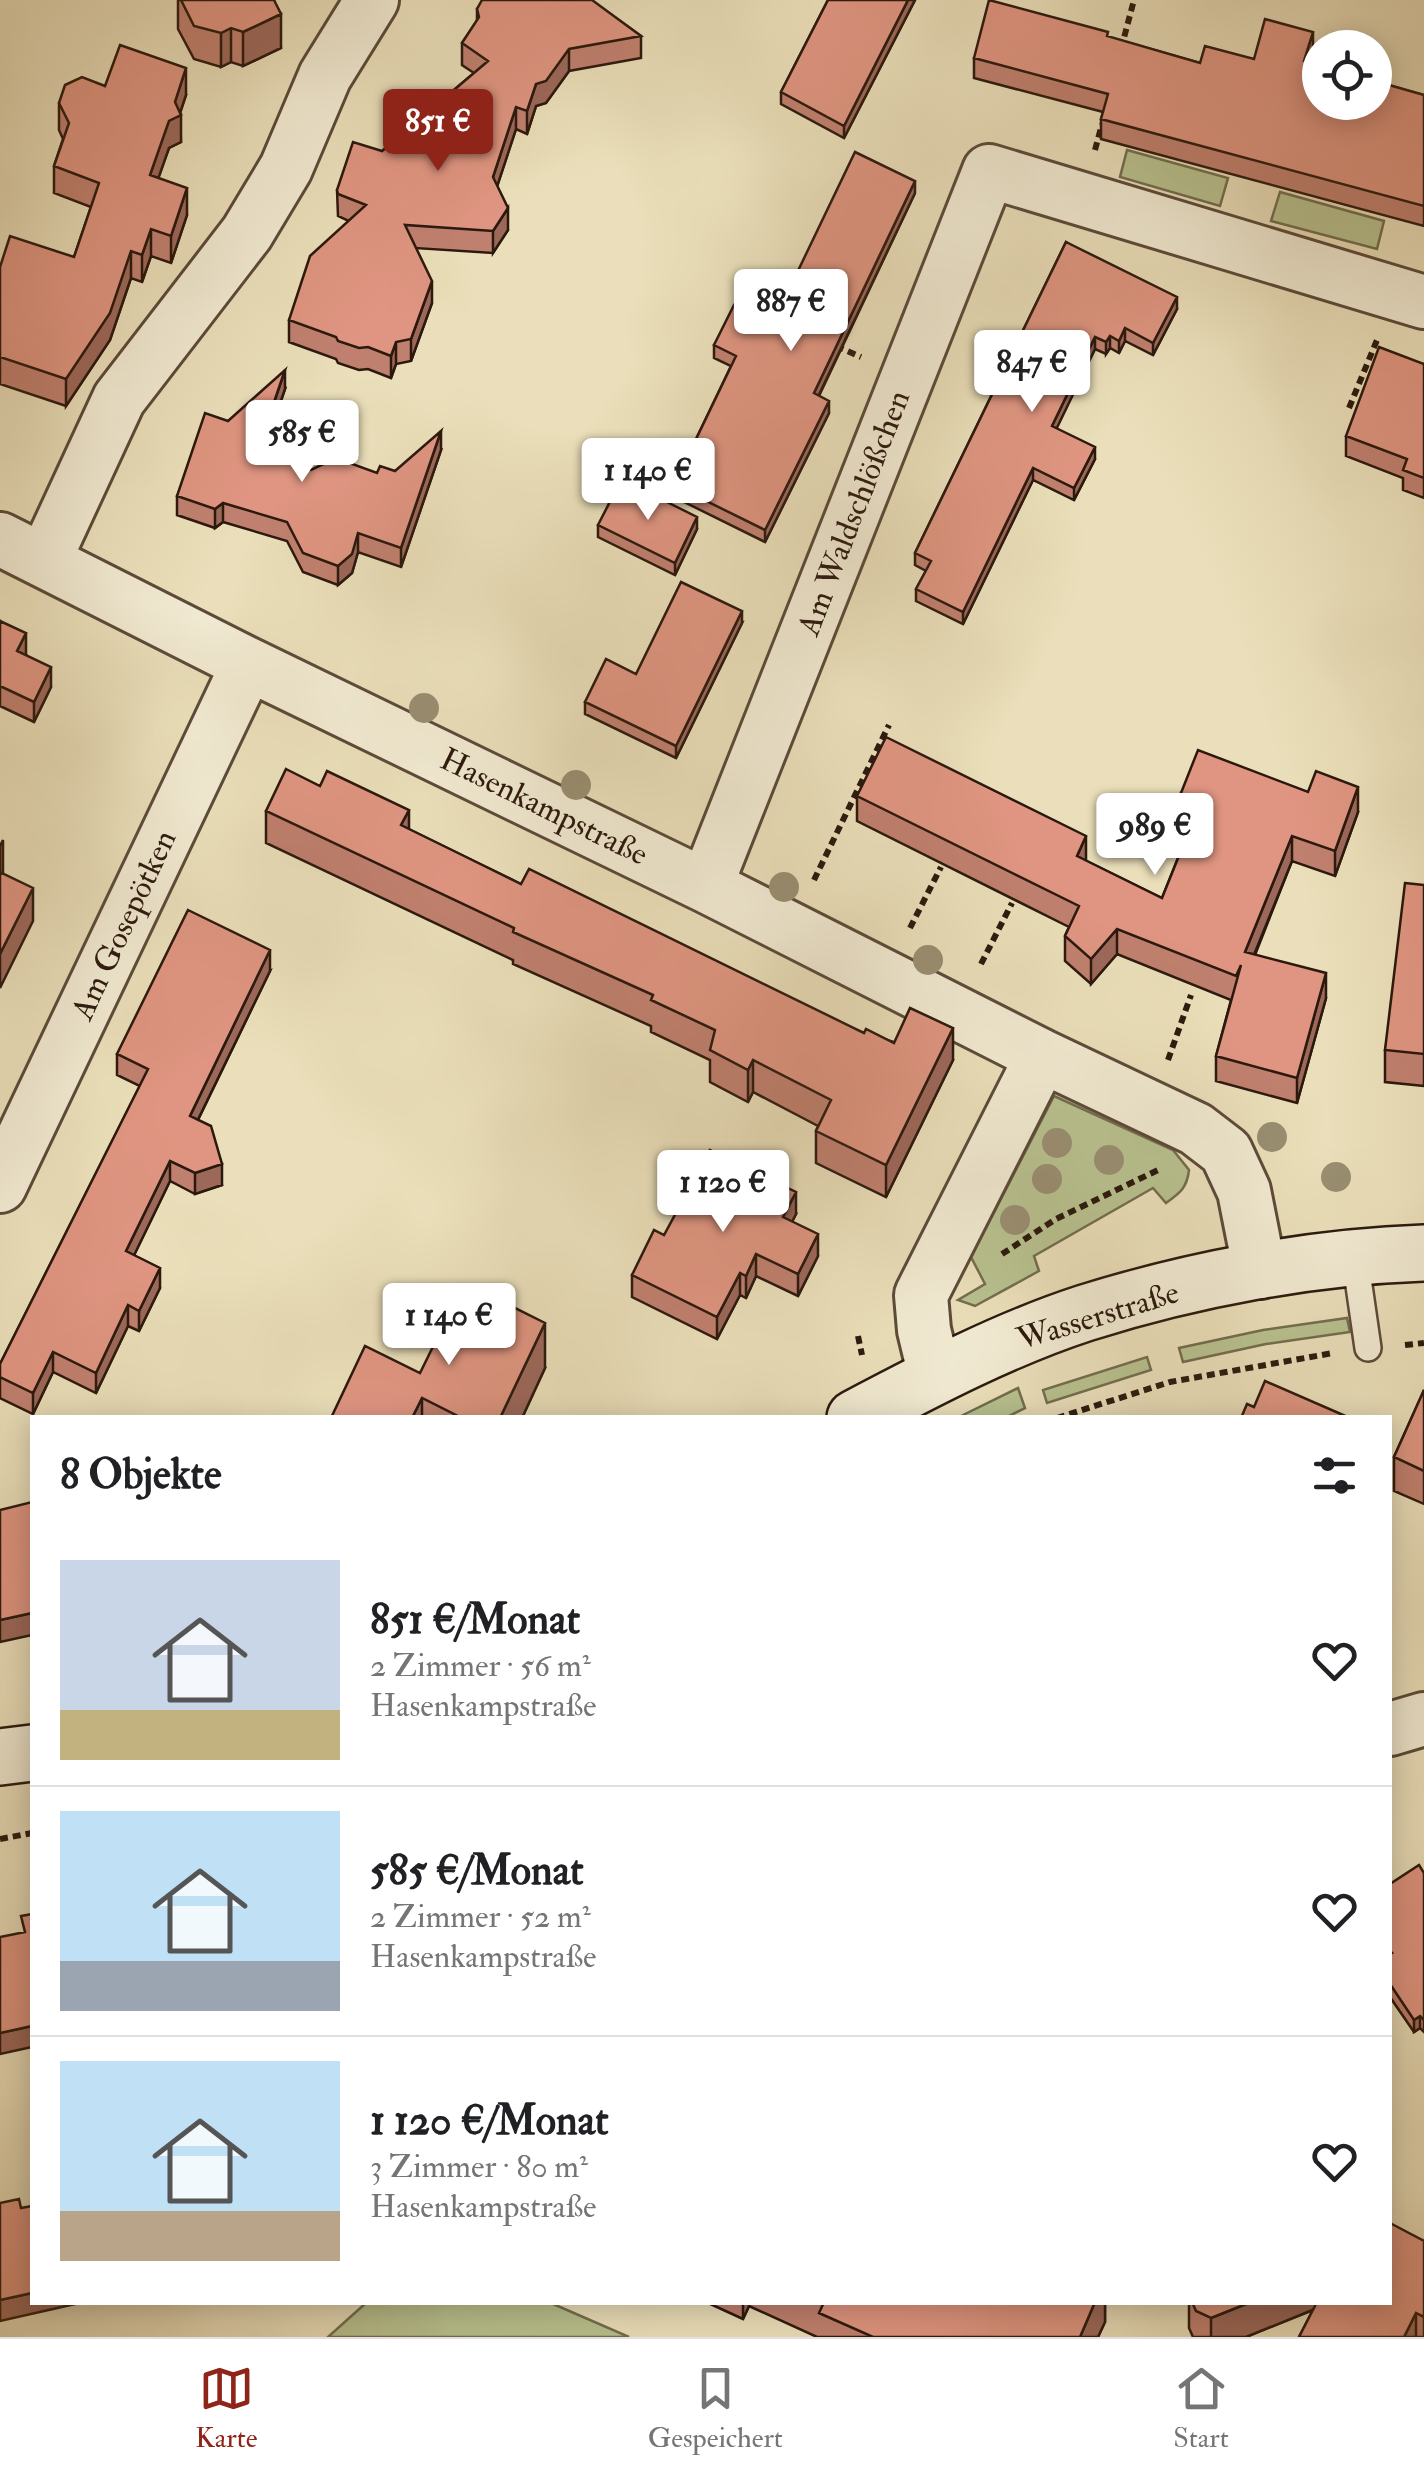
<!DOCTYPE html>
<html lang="de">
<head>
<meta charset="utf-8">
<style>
	:root { --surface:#fff; --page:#f2f2f2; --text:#202124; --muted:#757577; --line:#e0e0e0; --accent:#8f2418 }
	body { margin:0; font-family:"IM FELL Double Pica",serif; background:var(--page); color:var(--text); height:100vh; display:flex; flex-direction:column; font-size:38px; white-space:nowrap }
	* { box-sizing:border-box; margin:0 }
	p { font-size:32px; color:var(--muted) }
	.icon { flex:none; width:55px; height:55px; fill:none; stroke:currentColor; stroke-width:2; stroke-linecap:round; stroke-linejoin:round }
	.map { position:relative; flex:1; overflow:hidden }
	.panel { position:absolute; left:30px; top:1415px; width:1362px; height:890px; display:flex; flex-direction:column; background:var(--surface); border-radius:0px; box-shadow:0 5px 25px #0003 }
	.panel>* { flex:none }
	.controls { position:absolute; left:1302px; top:30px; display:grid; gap:20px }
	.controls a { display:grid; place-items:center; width:90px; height:90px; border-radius:50%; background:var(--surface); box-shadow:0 5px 25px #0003; font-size:50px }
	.price { position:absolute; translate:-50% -85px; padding:0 22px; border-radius:10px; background:#fff; color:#222; font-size:32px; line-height:65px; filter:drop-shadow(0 2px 5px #0008) }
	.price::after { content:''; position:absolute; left:50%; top:60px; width:30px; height:22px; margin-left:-15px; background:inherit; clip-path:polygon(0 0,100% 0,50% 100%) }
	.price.on { background:var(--accent); color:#fff }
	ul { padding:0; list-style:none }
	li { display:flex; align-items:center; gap:30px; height:250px; padding:0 30px }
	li+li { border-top:2px solid var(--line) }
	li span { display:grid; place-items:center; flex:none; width:280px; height:200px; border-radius:0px; color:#555 }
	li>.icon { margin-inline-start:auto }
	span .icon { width:120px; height:120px; fill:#fffc; stroke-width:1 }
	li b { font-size:42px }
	h2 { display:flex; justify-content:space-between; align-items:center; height:120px; padding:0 30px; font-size:42px }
	.tabs { display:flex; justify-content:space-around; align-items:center; height:140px; border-top:2px solid var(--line); background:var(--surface); font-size:28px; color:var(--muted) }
	.tabs a { display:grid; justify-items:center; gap:5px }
	.tabs .on { color:var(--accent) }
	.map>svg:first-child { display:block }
	.green { fill:#b8c18f; stroke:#726d4e; stroke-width:2.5 }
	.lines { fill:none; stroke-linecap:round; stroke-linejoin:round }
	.service-casing { stroke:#5c4a39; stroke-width:30 }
	.minor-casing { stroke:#5c4a39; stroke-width:58 }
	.secondary-casing { stroke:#2c190e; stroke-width:60 }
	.path { stroke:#2c190e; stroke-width:6; stroke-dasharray:8 5; stroke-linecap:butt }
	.service { stroke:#f1ead2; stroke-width:25 }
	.minor { stroke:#f1ead2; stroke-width:52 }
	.secondary { stroke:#f1ead2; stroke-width:55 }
	.tree { fill:#998e71 }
	.wall { fill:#c0806f; stroke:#2c190e; stroke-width:2.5 }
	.shaded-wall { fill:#9c685a; stroke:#2c190e; stroke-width:2.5 }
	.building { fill:#df9581; stroke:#2c190e; stroke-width:2.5 }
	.labels { text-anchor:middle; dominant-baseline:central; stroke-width:9; stroke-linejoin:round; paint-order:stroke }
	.street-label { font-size:32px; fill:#2c190e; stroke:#f1ead2 }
</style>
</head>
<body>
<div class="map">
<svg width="1424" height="2337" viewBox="0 0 1424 2337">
	<rect width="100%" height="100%" fill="#eadfba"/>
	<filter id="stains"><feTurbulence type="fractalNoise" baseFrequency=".002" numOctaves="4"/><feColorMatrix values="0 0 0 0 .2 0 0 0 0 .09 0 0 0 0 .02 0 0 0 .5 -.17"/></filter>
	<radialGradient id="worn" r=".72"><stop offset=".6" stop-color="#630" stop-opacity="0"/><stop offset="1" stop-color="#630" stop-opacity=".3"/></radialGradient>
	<!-- green -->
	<path class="green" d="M 1127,150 L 1228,178 L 1220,206 L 1120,177 Z
		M 1280,192 L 1384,221 L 1377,249 L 1271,221 Z
		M 1054,1096 L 1173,1150 L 1189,1170 C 1187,1188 1180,1193 1166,1203 L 1153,1188 L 1034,1256 L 1039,1271 L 975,1306 L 958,1300 L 985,1284 L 971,1257 Z
		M 1347,1318 L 1350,1332 L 1266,1344 L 1183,1362 L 1179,1348 L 1263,1330 Z
		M 1147,1357 L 1151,1370 L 1047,1403 L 1043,1390 Z
		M 1018,1388 L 1025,1408 L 1007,1417 L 959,1417 Z
		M 367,2302 L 551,2303 L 629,2337 L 328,2337 Z"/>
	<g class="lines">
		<!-- service casing -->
		<g class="service-casing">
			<path id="service" d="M 1355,1258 L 1368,1348"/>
		</g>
		<!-- minor casing -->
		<g class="minor-casing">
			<path id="minor" d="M 0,539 L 248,664 L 706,886 L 1042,1056 L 1196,1129 L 1226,1152 L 1244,1191 L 1260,1272
				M 45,559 L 119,399 L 247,233 L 286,168 L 325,76 L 372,0
				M 706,886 L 989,171 L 1424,302
				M 0,1186 L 248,664
				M 935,1376 L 924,1330 L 921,1295 L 1042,1056
				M 1390,1729 L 1424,1719"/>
		</g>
		<!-- secondary casing -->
		<g class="secondary-casing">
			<path id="secondary" d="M 855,1418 C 929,1379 1005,1339 1085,1313 C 1193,1279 1311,1257 1424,1253
				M 0,1757 L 32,1753"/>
		</g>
		<!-- path -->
		<path class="path" d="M 1121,49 L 1134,0
			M 1095,150 L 1102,124
			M 836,346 L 861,357
			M 1349,408 L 1377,340
			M 814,880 L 889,725
			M 910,928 L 941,867
			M 981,964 L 1012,903
			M 1168,1060 L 1191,995
			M 1002,1254 L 1056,1219 L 1158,1170
			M 858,1336 L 862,1355
			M 1405,1345 L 1424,1343
			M 1057,1418 L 1170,1382 L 1333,1353
			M 0,1839 L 32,1833"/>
		<!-- service -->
		<use href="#service" class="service"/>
		<!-- minor -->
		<use href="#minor" class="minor"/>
		<!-- secondary -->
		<use href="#secondary" class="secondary"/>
	</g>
	<!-- trees -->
	<g class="tree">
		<circle cx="424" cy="708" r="15"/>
		<circle cx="576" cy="785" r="15"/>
		<circle cx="784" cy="887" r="15"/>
		<circle cx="928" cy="960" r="15"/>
		<circle cx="1272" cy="1137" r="15"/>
		<circle cx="1057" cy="1143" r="15"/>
		<circle cx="1109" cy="1160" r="15"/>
		<circle cx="1336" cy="1177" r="15"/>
		<circle cx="1047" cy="1179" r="15"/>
		<circle cx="1015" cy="1220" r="15"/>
	</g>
	<!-- wall -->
	<path class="wall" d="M 178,0 L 274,0 L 281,48 L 243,66 L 231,62 L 221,67 L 194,59 L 178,29 Z
		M 828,0 L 915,0 L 844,138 L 781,104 L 781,92 Z
		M 592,1 L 641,36 L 641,58 L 569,71 L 546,103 L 536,106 L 527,134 L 516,129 L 497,186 L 508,230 L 493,253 L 416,248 L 432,303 L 411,361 L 396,364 L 391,378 L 368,369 L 359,370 L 338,363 L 336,359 L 289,342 L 289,320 L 349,221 L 338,216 L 337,190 L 474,73 L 462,65 L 462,43 L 477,21 L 477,9 Z
		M 1108,37 L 1200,63 L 1254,59 L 1313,52 L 1310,63 L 1424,95 L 1424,226 L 1101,139 L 1101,119 L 1103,112 L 974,78 L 974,58 Z
		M 105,86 L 186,95 L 180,113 L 181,142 L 169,148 L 158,178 L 187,215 L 171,263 L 151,256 L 142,282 L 131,278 L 110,340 L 66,406 L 0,384 L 0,267 L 74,257 L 91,207 L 54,193 L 54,166 L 63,139 L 59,130 L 59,103 Z
		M 915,193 L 819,396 L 829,413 L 765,542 L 674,497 L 674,485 L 731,366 L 714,358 L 714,345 L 772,325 Z
		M 1066,242 L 1177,309 L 1153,355 L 1125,341 L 1119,353 L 1110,348 L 1106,354 L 1095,349 L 1056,428 L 1095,459 L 1074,500 L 1033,480 L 963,624 L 916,601 L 916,589 L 926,571 L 915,565 L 915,553 Z
		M 1424,364 L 1424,498 L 1403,490 L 1403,478 L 1346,456 L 1346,436 Z
		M 285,389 L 262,454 L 311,470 L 377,473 L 395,471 L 441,450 L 401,567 L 358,552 L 352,573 L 338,585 L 303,572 L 287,541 L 223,522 L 215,528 L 177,515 L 177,496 L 228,421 Z
		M 652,500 L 697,529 L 675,575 L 598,537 L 598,525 Z
		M 0,621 L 51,687 L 34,722 L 0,706 Z
		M 742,623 L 676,758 L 585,714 L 585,702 Z
		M 320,786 L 521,884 L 864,1033 L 953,1060 L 886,1197 L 816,1163 L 816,1131 L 818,1126 L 753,1092 L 748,1102 L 710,1082 L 710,1060 L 651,1032 L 651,1026 L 513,964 L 513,960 L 266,843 L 266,811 Z
		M 1181,793 L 1358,812 L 1335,876 L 1292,861 L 1255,955 L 1326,998 L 1297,1103 L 1216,1081 L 1216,1056 L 1231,1000 L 1117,954 L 1091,984 L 1065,961 L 1065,936 L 1069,927 L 857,821 L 857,796 L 1086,861 L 1162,898 L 1192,823 L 1181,818 Z
		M 1424,885 L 1424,1086 L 1385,1082 L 1385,1050 Z
		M 270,971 L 198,1120 L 222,1185 L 195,1194 L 170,1181 L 134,1255 L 160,1288 L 139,1331 L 128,1326 L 96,1393 L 53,1372 L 33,1414 L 0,1398 L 0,1364 L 140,1086 L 117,1075 L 117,1054 Z
		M 796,1214 L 792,1222 L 818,1256 L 798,1296 L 756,1276 L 746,1298 L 740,1295 L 717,1339 L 632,1297 L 632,1275 L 664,1235 Z
		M 545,1368 L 522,1418 L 331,1418 L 420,1373 Z
		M 1424,1390 L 1424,1504 L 1394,1491 L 1394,1457 Z
		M 1424,1873 L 1424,2032 L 1420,2028 L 1414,2032 L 1390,1997 L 1390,1884 Z
		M 1424,2241 L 1424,2337 L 1299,2337 L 1313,2310 L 1246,2337 L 1193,2337 L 1189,2328 L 1189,2302 L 1390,2302 Z
		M 706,2302 L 1105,2302 L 1105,2322 L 1098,2337 L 817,2337 L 749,2306 L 743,2319 Z"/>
	<!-- shaded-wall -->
	<path class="shaded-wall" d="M 908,0 L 915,0 L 844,138 L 844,126 Z
		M 281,14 L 281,48 L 243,66 L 243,32 Z
		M 231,28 L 231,62 L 221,67 L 221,33 Z
		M 1313,32 L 1313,52 L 1304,81 L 1304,61 Z
		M 569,49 L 569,71 L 546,103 L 536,106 L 527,134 L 527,111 L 536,84 Z
		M 186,68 L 186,95 L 179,116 L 181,115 L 181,142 L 169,148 L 150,202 L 150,175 Z
		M 516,107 L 516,129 L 493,199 L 493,177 Z
		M 915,181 L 915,193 L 814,405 L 814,393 Z
		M 187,188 L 187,215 L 171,263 L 171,236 Z
		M 508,208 L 508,230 L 493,253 L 493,231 Z
		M 151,229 L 151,256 L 142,282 L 142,255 Z
		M 131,251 L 131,278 L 110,340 L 66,406 L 66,379 Z
		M 432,281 L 432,303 L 411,361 L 411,339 Z
		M 1177,297 L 1177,309 L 1153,355 L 1153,343 Z
		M 1125,328 L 1125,341 L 1119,353 L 1119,341 Z
		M 1110,336 L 1110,348 L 1106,354 L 1106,342 Z
		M 1095,337 L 1095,349 L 1052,438 L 1052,426 Z
		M 396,342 L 396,364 L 391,378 L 391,356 Z
		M 285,370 L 285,389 L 257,471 L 257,452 Z
		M 829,401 L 829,413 L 765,542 L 765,530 Z
		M 441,431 L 441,450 L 401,567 L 401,548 Z
		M 1095,447 L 1095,459 L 1074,500 L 1074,488 Z
		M 1033,468 L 1033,480 L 963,624 L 963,612 Z
		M 223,503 L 223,522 L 215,528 L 215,509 Z
		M 697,517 L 697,529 L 675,575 L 675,563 Z
		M 358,533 L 358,552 L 352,573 L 338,585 L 338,566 Z
		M 742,611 L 742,623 L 676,758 L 676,746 Z
		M 26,633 L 26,654 L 17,672 L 17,651 Z
		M 51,667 L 51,687 L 34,722 L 34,702 Z
		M 1358,787 L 1358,812 L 1335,876 L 1335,851 Z
		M 409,810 L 409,842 L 401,825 Z
		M 1086,836 L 1086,861 L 1077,856 Z
		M 1292,836 L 1292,861 L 1245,977 L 1245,952 Z
		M 3,840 L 3,873 L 0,880 L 0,846 Z
		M 33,888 L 33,921 L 0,988 L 0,954 Z
		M 1117,929 L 1117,954 L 1091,984 L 1091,959 Z
		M 270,950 L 270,971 L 190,1136 L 190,1116 Z
		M 1326,973 L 1326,998 L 1297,1103 L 1297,1078 Z
		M 953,1028 L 953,1060 L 886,1197 L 886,1165 Z
		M 753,1060 L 753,1092 L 748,1102 L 748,1070 Z
		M 170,1161 L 170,1181 L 126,1272 L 126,1251 Z
		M 222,1164 L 222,1185 L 195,1194 L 195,1173 Z
		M 796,1192 L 796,1214 L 783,1239 L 783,1217 Z
		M 818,1234 L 818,1256 L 798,1296 L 798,1274 Z
		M 756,1254 L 756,1276 L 746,1298 L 746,1276 Z
		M 160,1268 L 160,1288 L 139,1331 L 139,1311 Z
		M 740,1273 L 740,1295 L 717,1339 L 717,1317 Z
		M 128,1305 L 128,1326 L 96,1393 L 96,1373 Z
		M 545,1323 L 545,1368 L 522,1418 L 500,1418 Z
		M 53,1352 L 53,1372 L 33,1414 L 33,1393 Z
		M 422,1398 L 422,1418 L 412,1418 Z
		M 32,1613 L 32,1635 L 0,1642 L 0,1620 Z
		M 1420,2016 L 1420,2028 L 1414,2032 L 1414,2020 Z
		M 32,2026 L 32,2047 L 0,2054 L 0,2033 Z
		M 32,2293 L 32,2302 L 84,2302 L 0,2321 L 0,2300 Z
		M 743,2302 L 749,2302 L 749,2306 L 743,2319 Z
		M 1095,2302 L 1105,2302 L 1105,2322 L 1098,2337 L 1080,2337 Z
		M 1251,2302 L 1332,2302 L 1246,2337 L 1211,2337 L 1211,2318 Z
		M 1416,2313 L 1416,2337 L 1404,2337 Z"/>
	<!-- building -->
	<path class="building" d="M 181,0 L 274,0 L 281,14 L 243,32 L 231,28 L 221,33 L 194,26 Z
		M 482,0 L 592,0 L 641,36 L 569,49 L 546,81 L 536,84 L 527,111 L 516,107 L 493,177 L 508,208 L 493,231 L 405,225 L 432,281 L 411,339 L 396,342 L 391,356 L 368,347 L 359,348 L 338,341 L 336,337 L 289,320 L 310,256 L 366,205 L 338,194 L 337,190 L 353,142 L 382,151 L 488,61 L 462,43 L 479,17 L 477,9 Z
		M 828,0 L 908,0 L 844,126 L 781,92 Z
		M 989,0 L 1108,32 L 1107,36 L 1200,63 L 1205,46 L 1254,59 L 1265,19 L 1313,32 L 1304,61 L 1320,66 L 1320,102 L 1375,102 L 1375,81 L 1424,95 L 1424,206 L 1101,119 L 1108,94 L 974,58 Z
		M 120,45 L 186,68 L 175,102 L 181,115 L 169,121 L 150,175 L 187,188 L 171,236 L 151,229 L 142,255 L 131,251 L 110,313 L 66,379 L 0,357 L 0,267 L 10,236 L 74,257 L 99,183 L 54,166 L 69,123 L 59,103 L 65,85 L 82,77 L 105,86 Z
		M 855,152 L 915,181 L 814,393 L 829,401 L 765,530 L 674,485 L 736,356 L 714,345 L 734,305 L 772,325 Z
		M 1066,242 L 1177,297 L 1153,343 L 1125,328 L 1119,341 L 1110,336 L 1106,342 L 1095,337 L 1052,426 L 1095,447 L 1074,488 L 1033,468 L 963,612 L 916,589 L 931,561 L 915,553 Z
		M 1379,347 L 1424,364 L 1424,478 L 1403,470 L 1407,459 L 1346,436 Z
		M 285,370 L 257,452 L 311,470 L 336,458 L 377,473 L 380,466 L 395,471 L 441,431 L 401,548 L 358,533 L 352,554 L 338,566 L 303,553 L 287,522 L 223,503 L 215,509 L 177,496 L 205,413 L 228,421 Z
		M 619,484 L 652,500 L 655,496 L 697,517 L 675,563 L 598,525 Z
		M 681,582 L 742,611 L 676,746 L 585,702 L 606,659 L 636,674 Z
		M 0,621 L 26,633 L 17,651 L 51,667 L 34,702 L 0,686 Z
		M 886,737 L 1086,836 L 1077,856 L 1162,898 L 1201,801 L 1181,793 L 1198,750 L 1308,792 L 1316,771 L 1358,787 L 1335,851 L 1292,836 L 1245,952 L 1326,973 L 1297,1078 L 1216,1056 L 1241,965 L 1236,976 L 1117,929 L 1091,959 L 1065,936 L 1079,906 L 857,796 Z
		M 286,769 L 320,786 L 327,771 L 409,810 L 401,825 L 462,855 L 521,884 L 529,869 L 864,1033 L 866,1029 L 894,1043 L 910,1008 L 953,1028 L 886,1165 L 816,1131 L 831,1100 L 753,1060 L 748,1070 L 710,1050 L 715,1030 L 651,1000 L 653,995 L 513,932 L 514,928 L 266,811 Z
		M 0,872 L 33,888 L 0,954 Z
		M 1405,883 L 1424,885 L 1424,1054 L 1385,1050 Z
		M 188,910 L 270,950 L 190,1116 L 211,1126 L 222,1164 L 195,1173 L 170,1161 L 126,1251 L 160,1268 L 139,1311 L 128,1305 L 96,1373 L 53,1352 L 33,1393 L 0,1377 L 0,1364 L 148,1069 L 117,1054 Z
		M 710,1150 L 796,1192 L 783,1217 L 818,1234 L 798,1274 L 756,1254 L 746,1276 L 740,1273 L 717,1317 L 632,1275 L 654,1230 L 664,1235 Z
		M 481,1291 L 545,1323 L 500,1418 L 462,1418 L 422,1398 L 412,1418 L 331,1418 L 365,1346 L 420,1373 L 454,1304 L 470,1312 Z
		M 1265,1381 L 1350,1418 L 1241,1418 L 1247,1404 L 1254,1407 Z
		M 1424,1390 L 1424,1471 L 1394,1457 Z
		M 32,1502 L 32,1613 L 0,1620 L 0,1510 Z
		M 1419,1865 L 1424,1873 L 1424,2020 L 1420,2016 L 1414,2020 L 1390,1984 L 1390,1954 L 1392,1953 L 1390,1951 L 1390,1884 Z
		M 32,1914 L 32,2026 L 0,2033 L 0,1937 L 25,1932 L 21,1916 Z
		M 19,2199 L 21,2208 L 32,2206 L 32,2293 L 0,2300 L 0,2203 Z
		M 1390,2223 L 1424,2241 L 1424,2317 L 1416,2313 L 1404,2337 L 1299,2337 L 1317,2302 L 1390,2302 Z
		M 824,2302 L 1095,2302 L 1080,2337 L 873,2337 L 819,2313 Z
		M 1192,2302 L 1251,2302 L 1211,2318 L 1196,2311 Z"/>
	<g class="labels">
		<!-- street labels -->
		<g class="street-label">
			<text transform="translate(854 513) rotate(-69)">Am Waldschlößchen</text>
			<text transform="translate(544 807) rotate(26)">Hasenkampstraße</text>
			<text transform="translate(124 925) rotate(-65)">Am Gosepötken</text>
			<text transform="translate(1098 1316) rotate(-17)">Wasserstraße</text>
		</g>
	</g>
	<rect width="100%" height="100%" filter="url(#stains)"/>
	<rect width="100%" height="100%" fill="url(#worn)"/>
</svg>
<div class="controls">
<a><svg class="icon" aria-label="locate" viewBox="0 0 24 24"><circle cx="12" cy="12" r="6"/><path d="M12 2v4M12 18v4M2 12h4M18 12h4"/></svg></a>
</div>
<b class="price on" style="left:438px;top:174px">851 €</b>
<b class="price" style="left:791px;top:354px">887 €</b>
<b class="price" style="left:1032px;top:415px">847 €</b>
<b class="price" style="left:302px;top:485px">585 €</b>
<b class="price" style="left:648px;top:523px">1 140 €</b>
<b class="price" style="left:1155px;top:878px">989 €</b>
<b class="price" style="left:723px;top:1235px">1 120 €</b>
<b class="price" style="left:449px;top:1368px">1 140 €</b>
<section class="panel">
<h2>8 Objekte<svg class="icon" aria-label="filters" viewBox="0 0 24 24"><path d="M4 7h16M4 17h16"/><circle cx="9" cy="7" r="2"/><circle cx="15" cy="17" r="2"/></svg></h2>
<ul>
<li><span style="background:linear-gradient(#c9d6e8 75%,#c2b280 0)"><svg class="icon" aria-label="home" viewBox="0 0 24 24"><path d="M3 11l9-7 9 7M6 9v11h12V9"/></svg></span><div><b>851 €/Monat</b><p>2 Zimmer · 56 m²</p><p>Hasenkampstraße</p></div><svg class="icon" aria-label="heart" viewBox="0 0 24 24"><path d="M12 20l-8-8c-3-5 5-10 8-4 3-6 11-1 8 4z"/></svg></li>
<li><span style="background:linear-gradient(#bfe0f5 75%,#9aa5b1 0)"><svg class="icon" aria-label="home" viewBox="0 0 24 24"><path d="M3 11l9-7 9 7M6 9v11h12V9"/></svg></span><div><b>585 €/Monat</b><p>2 Zimmer · 52 m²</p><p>Hasenkampstraße</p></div><svg class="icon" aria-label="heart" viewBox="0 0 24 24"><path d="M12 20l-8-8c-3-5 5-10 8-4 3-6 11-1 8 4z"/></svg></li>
<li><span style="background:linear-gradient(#bfe0f5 75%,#b9a48a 0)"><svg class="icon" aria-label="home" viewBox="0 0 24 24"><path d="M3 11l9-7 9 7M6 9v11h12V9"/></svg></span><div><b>1 120 €/Monat</b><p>3 Zimmer · 80 m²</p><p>Hasenkampstraße</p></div><svg class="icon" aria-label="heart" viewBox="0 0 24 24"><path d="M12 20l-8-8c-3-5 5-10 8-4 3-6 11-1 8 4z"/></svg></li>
</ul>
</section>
</div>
<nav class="tabs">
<a class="on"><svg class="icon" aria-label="map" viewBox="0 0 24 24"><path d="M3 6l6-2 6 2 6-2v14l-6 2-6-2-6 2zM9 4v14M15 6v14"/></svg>Karte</a>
<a><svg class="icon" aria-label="saved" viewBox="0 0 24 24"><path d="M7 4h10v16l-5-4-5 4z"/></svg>Gespeichert</a>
<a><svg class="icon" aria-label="home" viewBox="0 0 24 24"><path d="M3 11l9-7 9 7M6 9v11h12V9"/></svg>Start</a>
</nav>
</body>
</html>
